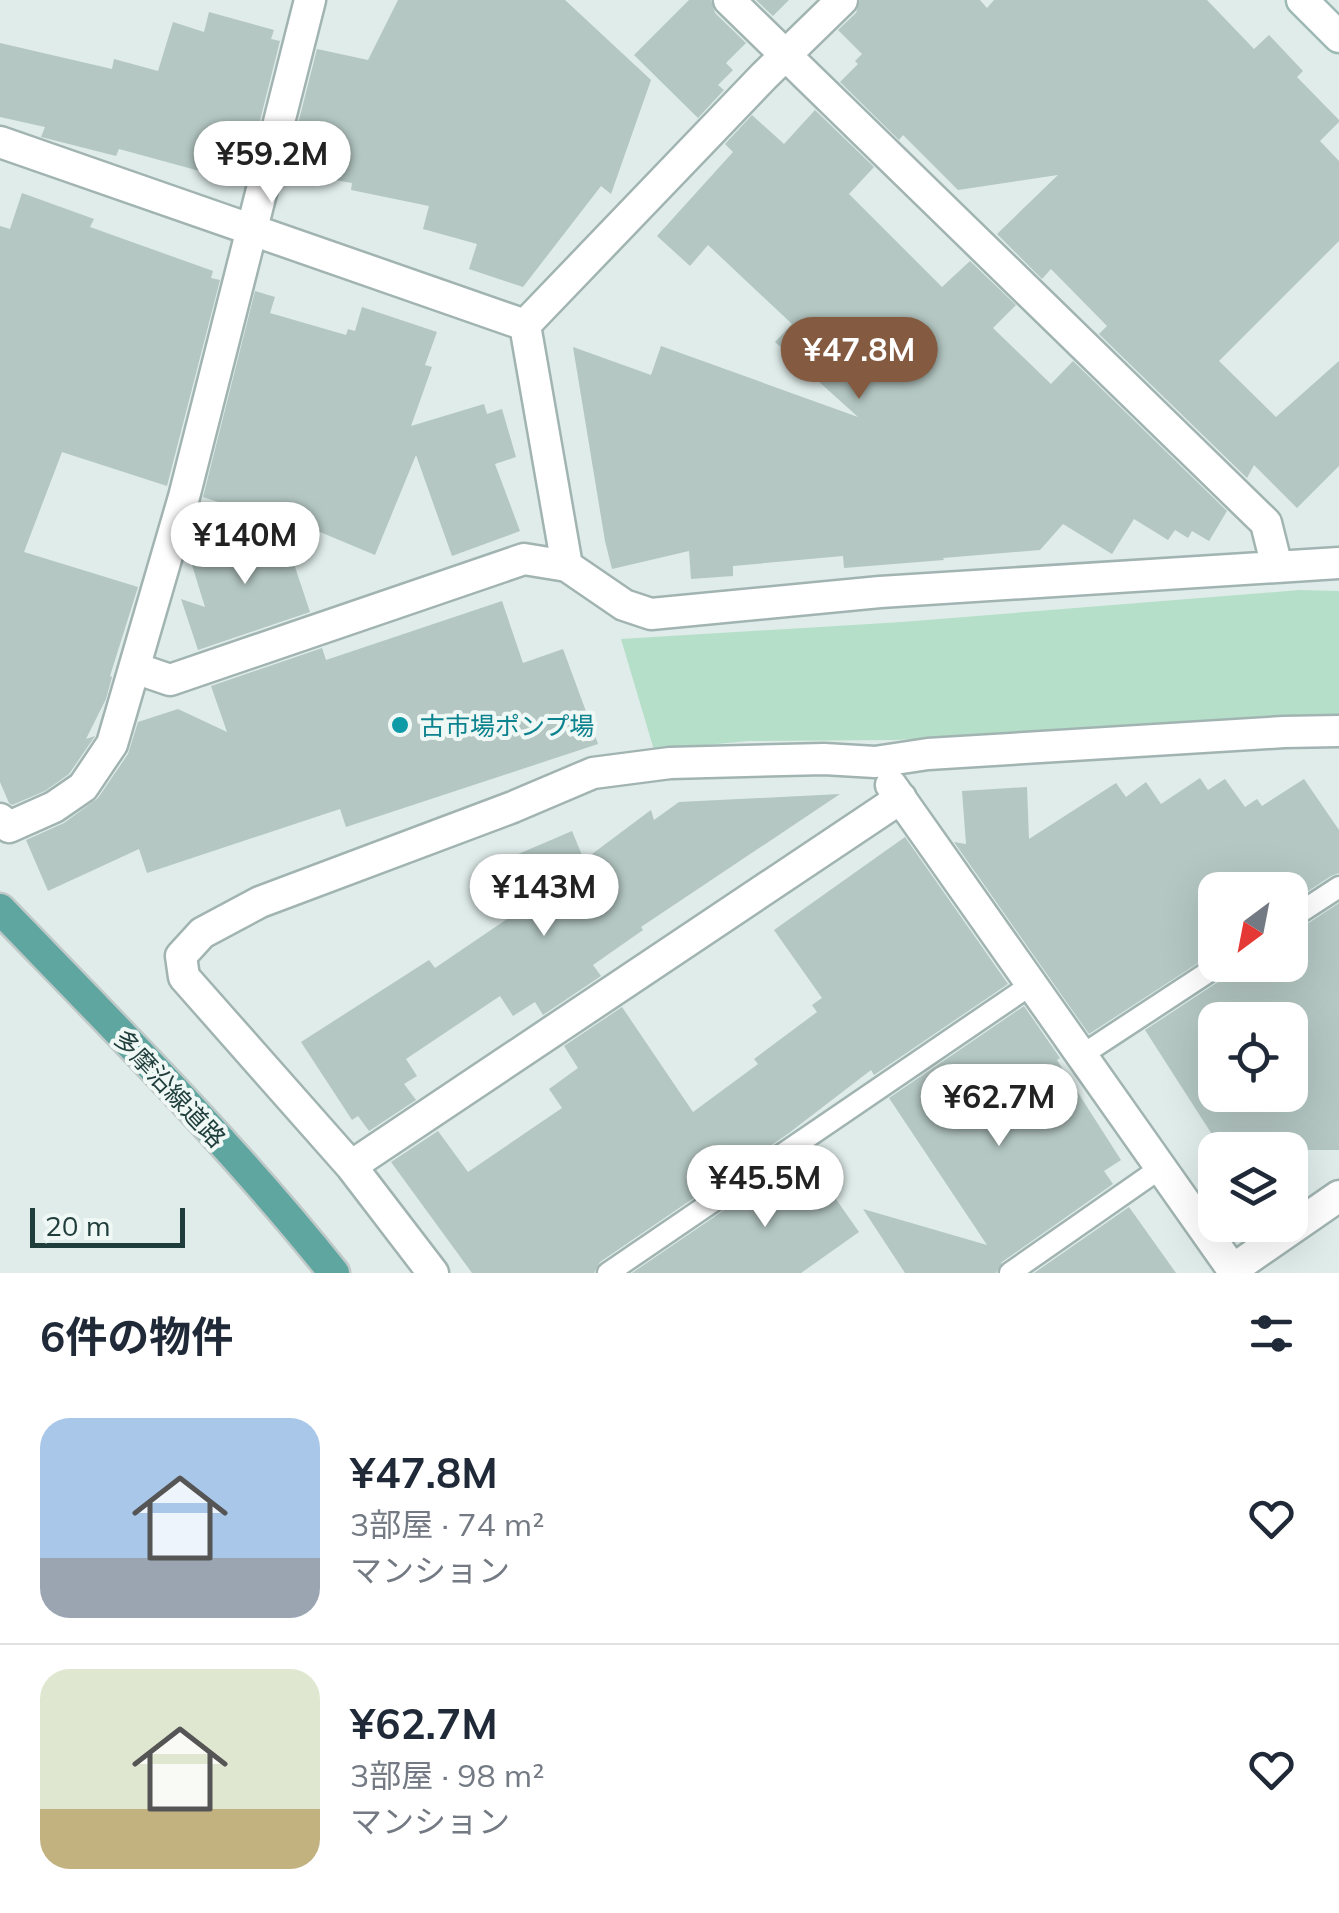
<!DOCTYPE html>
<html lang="ja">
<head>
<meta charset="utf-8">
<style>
	:root { --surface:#fff; --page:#f2f2f3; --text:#1f2937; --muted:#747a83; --line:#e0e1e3; --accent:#845b40 }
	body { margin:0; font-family:Mulish,"Noto Sans JP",sans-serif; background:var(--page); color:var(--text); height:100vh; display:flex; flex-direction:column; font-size:38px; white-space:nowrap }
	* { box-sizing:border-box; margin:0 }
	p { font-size:32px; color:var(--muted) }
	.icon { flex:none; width:55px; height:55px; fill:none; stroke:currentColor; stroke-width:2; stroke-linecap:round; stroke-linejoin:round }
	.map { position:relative; height:1273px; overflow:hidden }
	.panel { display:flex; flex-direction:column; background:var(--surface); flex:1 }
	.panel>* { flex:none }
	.needle { width:65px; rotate:212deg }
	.controls { position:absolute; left:1198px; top:872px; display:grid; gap:20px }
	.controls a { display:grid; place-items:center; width:110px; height:110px; border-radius:20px; background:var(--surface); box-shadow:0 10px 40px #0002; font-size:50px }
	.scale { position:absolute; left:30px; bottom:25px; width:155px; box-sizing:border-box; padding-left:10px; border:5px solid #1e3d3b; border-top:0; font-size:28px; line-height:35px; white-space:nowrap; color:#1e3d3b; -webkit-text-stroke:8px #f0f8f5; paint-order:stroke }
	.price { position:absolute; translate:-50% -85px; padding:0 22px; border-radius:35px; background:#fff; color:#222; font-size:32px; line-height:65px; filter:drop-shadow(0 2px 5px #0008) }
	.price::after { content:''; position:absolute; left:50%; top:60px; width:30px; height:22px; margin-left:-15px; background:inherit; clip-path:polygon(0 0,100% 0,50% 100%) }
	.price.on { background:var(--accent); color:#fff }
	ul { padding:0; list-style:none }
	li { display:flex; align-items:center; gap:30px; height:250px; padding:0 40px }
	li+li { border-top:2px solid var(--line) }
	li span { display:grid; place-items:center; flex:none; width:280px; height:200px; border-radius:30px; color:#555 }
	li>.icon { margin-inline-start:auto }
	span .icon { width:120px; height:120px; fill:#fffc; stroke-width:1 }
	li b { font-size:42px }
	h2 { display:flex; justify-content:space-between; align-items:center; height:120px; padding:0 40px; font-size:42px }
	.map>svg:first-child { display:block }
	.green { fill:#b5dfc9 }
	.building { fill:#b4c7c2; fill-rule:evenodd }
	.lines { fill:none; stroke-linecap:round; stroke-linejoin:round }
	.lane-casing { stroke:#a1b4b1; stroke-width:25 }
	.street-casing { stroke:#a1b4b1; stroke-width:35 }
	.secondary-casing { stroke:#9cb9b4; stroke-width:35 }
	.primary-casing { stroke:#c0c9c8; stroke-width:35 }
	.lane { stroke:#fff; stroke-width:20 }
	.street { stroke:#fff; stroke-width:30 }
	.secondary { stroke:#fff; stroke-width:30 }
	.primary { stroke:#5fa6a1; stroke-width:30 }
	.culture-dot { fill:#0f9aa8; stroke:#f0f8f5; stroke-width:4 }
	.labels { text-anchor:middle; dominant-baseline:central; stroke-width:8; stroke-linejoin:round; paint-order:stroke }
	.culture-label { font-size:25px; fill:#0d838f; stroke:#f0f8f5; text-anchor:start }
	.street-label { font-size:25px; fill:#1e3d3b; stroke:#f0f8f5 }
</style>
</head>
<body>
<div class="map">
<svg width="1339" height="1273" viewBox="0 0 1339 1273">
	<rect width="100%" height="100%" fill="#dfece9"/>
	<!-- green -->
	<path class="green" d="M 1300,590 L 1339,591 L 1339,715 L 1310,716 L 1203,727 L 893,740 L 748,741 L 654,750 L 621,639 L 902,622 Z"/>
	<!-- building -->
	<path class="building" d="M 398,0 L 565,0 L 651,80 L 611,194 L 601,186 L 523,287 L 469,269 L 477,244 L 423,229 L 429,206 L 351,190 L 352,183 L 286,171 L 317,49 L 368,60 Z
		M 689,0 L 711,0 L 715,13 L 746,43 L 726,63 L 733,70 L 718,85 L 724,90 L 698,118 L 634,55 Z
		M 756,0 L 789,0 L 773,16 Z
		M 860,0 L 980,0 L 987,8 L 994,0 L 1207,0 L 1254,49 L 1269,35 L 1303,71 L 1297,77 L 1339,120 L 1339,122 L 1320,141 L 1339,161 L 1339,241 L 1219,361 L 1276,417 L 1339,361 L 1339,466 L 1297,508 L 1254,465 L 1247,478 L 1099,334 L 1107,326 L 1051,269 L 1042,279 L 997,234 L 1058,175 L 958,190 L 903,135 L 899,140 L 840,82 L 858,64 L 855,61 L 862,54 L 838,30 L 856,13 Z
		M 209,12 L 274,30 L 271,39 L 280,41 L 249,164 L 245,163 L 240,182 L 119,149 L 116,156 L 49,139 L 41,137 L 45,127 L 0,117 L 0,43 L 112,69 L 114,59 L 158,71 L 173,22 L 204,32 Z
		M 815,110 L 874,167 L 849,194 L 942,287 L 970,261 L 1016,305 L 993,328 L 1051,384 L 1073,361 L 1227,511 L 1209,541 L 1192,531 L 1188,538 L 1175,530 L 1168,540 L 1134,519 L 1112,554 L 1063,524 L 1040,550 L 943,558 L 944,560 L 844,568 L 843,556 L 733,566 L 733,576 L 691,579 L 689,551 L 612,569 L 605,541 L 573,347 L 651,375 L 661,346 L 858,417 L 775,342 L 792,324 L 708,245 L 690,266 L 657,236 L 733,152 L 725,144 L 752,115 L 784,144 Z
		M 22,193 L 94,219 L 90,227 L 213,271 L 211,278 L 220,280 L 167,486 L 62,452 L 24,552 L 138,587 L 110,676 L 112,677 L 106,699 L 86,739 L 95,736 L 69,774 L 45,791 L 12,805 L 9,803 L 0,782 L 0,226 L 10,229 Z
		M 255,291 L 275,297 L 270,313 L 346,335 L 348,329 L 355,331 L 362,307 L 437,332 L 425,365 L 432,367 L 411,426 L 484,404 L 487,414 L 502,409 L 516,457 L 495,464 L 520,531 L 452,556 L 416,455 L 375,555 L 277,514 L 279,522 L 203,497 Z
		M 280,522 L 310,612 L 198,650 L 181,599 L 205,607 L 192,565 L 203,561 L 199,549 Z
		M 502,601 L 523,663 L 563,649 L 598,744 L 346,827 L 340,809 L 147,873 L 139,849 L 48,891 L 26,840 L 64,823 L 98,798 L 128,754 L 138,722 L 178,709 L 227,732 L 211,686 L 322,648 L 326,660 Z
		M 1200,778 L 1208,790 L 1225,779 L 1245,807 L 1257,799 L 1262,806 L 1304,779 L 1339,830 L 1339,873 L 1331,876 L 1290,903 L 1290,890 L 1215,890 L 1215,952 L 1089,1034 L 954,842 L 966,844 L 962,791 L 1027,787 L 1029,839 L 1116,783 L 1126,797 L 1146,782 L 1161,804 Z
		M 840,794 L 641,927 L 643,930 L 593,965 L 601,976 L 543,1015 L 535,1002 L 513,1016 L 500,996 L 406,1059 L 417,1076 L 404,1084 L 416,1100 L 369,1131 L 358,1116 L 352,1120 L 301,1042 L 429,960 L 435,968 L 529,904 L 509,858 L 572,831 L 584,860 L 651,810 L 654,820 L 679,802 Z
		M 905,837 L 1008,984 L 874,1075 L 871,1070 L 789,1133 L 600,1262 L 594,1273 L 472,1273 L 391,1162 L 438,1131 L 468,1172 L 562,1108 L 549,1089 L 578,1068 L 564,1046 L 622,1007 L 693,1112 L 758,1064 L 754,1059 L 817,1012 L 812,1005 L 822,998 L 774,930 Z
		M 1339,903 L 1339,1150 L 1222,1150 L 1145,1030 L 1227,976 L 1233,965 L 1290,965 L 1290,933 L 1298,930 ZM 1215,1020 L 1290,1020 L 1290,1095 L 1215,1095 Z
		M 1024,1006 L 1060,1058 L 1057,1060 L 1121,1160 L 1104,1171 L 1113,1184 L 1002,1262 L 996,1273 L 905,1273 L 863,1209 L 987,1245 L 889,1098 Z
		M 805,1155 L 859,1232 L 801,1273 L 632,1273 Z
		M 1129,1207 L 1176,1273 L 1034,1273 Z"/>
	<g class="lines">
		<!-- lane casing -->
		<g class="lane-casing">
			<path id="lane" d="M 1290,919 L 1339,887
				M 1082,1055 L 1219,965
				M 608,1273 L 1032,984
				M 1010,1273 L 1162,1167"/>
		</g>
		<!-- street casing -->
		<g class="street-casing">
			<path id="street" d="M 729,0 L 1266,523 L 1277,567
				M 0,142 L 525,325
				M 567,566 L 525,325 L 764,76 L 842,0
				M 135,668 L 170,680 L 524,559 L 567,566 L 624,605 L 651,614 L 880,592 L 1339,563
				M 891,785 L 1235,1273
				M 0,819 L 9,827 L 54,807 L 83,787 L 112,744 L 184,497 L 310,0
				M 351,1166 L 901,798
				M 1232,1270 L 1339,1196
				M 433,1273 L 351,1166 L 184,977 L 181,956 L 202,933 L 260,902 L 513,807 L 593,773 L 670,763 L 824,759 L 875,762 L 928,754 L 1284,732 L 1339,731"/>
		</g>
		<!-- secondary casing -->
		<g class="secondary-casing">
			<path id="secondary" d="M 1302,0 L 1339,37"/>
		</g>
		<!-- primary casing -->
		<g class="primary-casing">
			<path id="primary" d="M 0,909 C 114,1027 231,1144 334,1273"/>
		</g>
		<!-- lane -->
		<use href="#lane" class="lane"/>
		<!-- street -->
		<use href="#street" class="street"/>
		<!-- secondary -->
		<use href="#secondary" class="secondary"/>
		<!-- primary -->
		<use href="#primary" class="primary"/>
	</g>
	<!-- markers -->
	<circle class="culture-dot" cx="400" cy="725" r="10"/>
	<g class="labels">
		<!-- culture labels -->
		<g class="culture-label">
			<text x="420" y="725">古市場ポンプ場</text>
		</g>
		<!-- street labels -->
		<g class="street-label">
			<text transform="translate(170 1088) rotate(47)">多摩沿線道路</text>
		</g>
	</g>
</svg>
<div class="controls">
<a><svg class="needle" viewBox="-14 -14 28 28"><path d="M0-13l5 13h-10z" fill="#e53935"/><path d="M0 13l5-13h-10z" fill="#747a83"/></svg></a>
<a><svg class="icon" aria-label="locate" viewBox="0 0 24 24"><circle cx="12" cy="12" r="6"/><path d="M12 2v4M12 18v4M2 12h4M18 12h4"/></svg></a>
<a><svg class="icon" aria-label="layers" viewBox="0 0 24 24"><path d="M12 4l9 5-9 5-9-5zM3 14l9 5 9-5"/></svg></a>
</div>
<div class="scale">20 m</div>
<b class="price" style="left:272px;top:206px">¥59.2M</b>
<b class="price on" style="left:859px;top:402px">¥47.8M</b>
<b class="price" style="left:245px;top:587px">¥140M</b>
<b class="price" style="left:544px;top:939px">¥143M</b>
<b class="price" style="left:999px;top:1149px">¥62.7M</b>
<b class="price" style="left:765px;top:1230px">¥45.5M</b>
</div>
<section class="panel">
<h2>6件の物件<svg class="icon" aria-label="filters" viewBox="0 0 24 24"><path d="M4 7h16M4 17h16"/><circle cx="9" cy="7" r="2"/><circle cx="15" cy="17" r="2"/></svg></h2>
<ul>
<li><span style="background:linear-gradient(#a9c7e8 70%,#9aa5b1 0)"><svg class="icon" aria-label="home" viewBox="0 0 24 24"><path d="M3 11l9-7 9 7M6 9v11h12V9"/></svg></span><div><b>¥47.8M</b><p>3部屋 · 74 m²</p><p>マンション</p></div><svg class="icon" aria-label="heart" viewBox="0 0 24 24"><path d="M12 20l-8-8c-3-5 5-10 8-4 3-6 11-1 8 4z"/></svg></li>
<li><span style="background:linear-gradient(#dfe7d0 70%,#c2b280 0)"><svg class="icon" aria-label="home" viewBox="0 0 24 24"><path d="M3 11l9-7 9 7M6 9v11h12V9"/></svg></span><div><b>¥62.7M</b><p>3部屋 · 98 m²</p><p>マンション</p></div><svg class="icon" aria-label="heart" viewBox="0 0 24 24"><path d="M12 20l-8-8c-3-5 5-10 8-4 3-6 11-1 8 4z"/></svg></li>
</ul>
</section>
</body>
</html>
